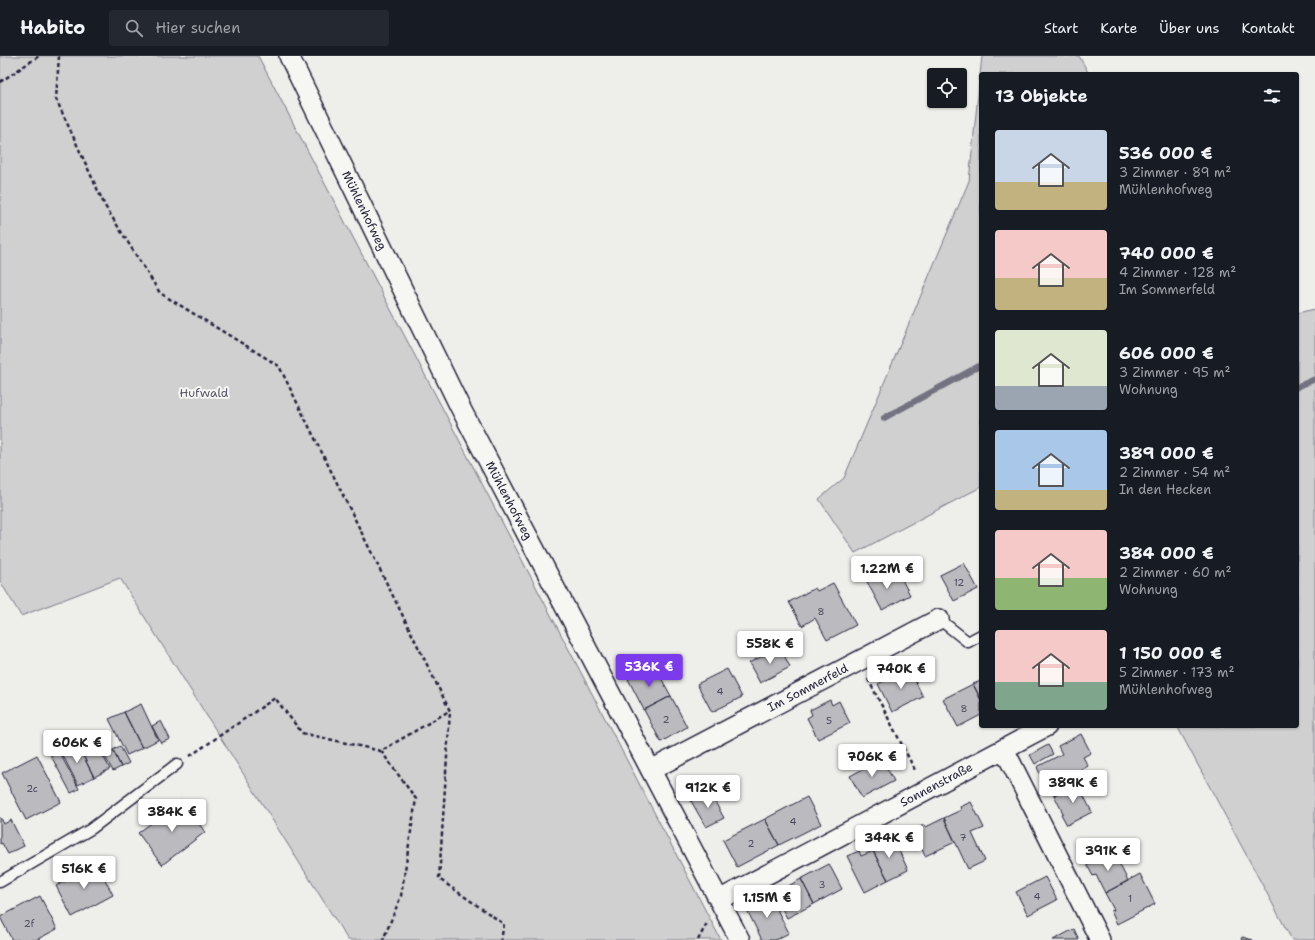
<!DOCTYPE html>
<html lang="de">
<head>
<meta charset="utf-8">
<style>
	:root { --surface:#171b24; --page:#242831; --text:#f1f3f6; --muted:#9ea1a6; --line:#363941; --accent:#7c3aed }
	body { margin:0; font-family:"Shantell Sans",sans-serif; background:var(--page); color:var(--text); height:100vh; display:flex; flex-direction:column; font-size:15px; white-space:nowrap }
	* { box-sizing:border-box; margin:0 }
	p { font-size:13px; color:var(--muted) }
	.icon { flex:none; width:22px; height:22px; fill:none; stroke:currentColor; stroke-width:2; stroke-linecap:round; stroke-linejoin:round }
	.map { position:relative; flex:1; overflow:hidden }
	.details { position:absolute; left:979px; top:16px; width:320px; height:656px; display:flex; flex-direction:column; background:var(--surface); border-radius:4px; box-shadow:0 1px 3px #0004 }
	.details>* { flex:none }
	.tools { position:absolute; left:927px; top:12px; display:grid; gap:8px }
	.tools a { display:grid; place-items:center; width:40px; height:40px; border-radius:4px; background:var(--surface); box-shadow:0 1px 3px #0004; font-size:20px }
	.price { position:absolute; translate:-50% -34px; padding:0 9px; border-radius:4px; background:#fff; color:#222; font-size:13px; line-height:26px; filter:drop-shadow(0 1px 2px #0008) }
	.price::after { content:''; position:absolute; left:50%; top:24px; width:12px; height:9px; margin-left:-6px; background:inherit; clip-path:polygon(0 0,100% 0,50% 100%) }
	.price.selected { background:var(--accent); color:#fff }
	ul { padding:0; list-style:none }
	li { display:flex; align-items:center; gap:12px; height:100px; padding:0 16px }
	li span { display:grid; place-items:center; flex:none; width:112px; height:80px; border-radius:4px; color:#555 }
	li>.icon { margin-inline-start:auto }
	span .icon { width:48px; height:48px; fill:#fffc; stroke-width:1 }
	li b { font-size:17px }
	h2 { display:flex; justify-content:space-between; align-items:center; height:48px; padding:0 16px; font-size:17px }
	header { display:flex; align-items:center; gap:24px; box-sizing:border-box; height:56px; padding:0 20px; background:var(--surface); border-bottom:1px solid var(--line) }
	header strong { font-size:19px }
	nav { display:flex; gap:22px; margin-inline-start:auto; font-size:14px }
	.search { width:280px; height:36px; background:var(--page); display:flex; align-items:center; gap:10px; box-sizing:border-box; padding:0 14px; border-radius:4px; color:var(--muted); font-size:15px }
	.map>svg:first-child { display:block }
	.green { fill:#d0d0d1; stroke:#797986 }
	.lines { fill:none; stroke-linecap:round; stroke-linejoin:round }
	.stream { stroke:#727281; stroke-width:6 }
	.building { fill:#bbbbbf; stroke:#22223b }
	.lane-casing { stroke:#22223b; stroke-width:13 }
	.street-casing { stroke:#22223b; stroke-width:22 }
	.path { stroke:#22223b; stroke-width:2.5; stroke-dasharray:4 3; stroke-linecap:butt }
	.lane { stroke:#f6f6f2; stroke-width:10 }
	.street { stroke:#f6f6f2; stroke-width:19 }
	.labels { text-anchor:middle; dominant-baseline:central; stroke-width:4; stroke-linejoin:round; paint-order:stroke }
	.number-label { font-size:10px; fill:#48485c }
	.street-label { font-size:12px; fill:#22223b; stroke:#f6f6f2 }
	.park-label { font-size:12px; fill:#565668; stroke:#f6f6f2 }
</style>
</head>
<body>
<header>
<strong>Habito</strong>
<div class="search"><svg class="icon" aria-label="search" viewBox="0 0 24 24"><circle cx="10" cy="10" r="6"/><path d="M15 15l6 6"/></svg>Hier suchen</div>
<nav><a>Start</a><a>Karte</a><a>Über uns</a><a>Kontakt</a></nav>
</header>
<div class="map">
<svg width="1315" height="884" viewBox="0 0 1315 884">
	<rect width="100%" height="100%" fill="#eeeeeb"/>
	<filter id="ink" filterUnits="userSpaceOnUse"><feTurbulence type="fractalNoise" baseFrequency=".025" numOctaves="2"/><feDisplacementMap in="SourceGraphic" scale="8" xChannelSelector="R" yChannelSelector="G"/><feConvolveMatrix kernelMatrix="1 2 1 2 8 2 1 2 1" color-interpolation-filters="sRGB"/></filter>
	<g filter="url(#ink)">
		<!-- green -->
		<path class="green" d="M 0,0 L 258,0 L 721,884 L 348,884 L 120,522 L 21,560 L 0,525 Z
			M 982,0 L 1079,0 L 1089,18 L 981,18 L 981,431 L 855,497 L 819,443 L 844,422 L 969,125 Z
			M 1315,253 L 1315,884 L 1292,884 L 1177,670 L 1297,670 L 1297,257 Z"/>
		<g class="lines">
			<!-- stream -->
			<path class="stream" d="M 1297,331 L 1315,323
				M 884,362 L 981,309"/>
		</g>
		<!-- building -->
		<path class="building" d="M 964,507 L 978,533 L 954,545 L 940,519 Z
			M 877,515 L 883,526 L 899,518 L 910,539 L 882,554 L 865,522 Z
			M 833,527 L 856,569 L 827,584 L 815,562 L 802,570 L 789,546 L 815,532 L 817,535 Z
			M 780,591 L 790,611 L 760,627 L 749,607 Z
			M 654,609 L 671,640 L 644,654 L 628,623 Z
			M 909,612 L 923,641 L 892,656 L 878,628 Z
			M 727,613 L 742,641 L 712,656 L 697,628 Z
			M 981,625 L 981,644 L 973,628 Z
			M 973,628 L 981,644 L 981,659 L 958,671 L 943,643 Z
			M 671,640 L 687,671 L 661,686 L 644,654 Z
			M 830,644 L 832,649 L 839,645 L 850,667 L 818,683 L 807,662 L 812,659 L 810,654 Z
			M 141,648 L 158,684 L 142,692 L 124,656 Z
			M 124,656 L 142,692 L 127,699 L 109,663 Z
			M 161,665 L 170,683 L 161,687 L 152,670 Z
			M 91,678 L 110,713 L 94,721 L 76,686 Z
			M 1081,678 L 1091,697 L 1083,701 L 1088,710 L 1072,719 L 1077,727 L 1054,739 L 1045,721 L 1042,723 L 1037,711 L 1062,698 L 1058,690 Z
			M 76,686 L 94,721 L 78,729 L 60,694 Z
			M 1048,689 L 1053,698 L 1035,708 L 1030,699 Z
			M 120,690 L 129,707 L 121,711 L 113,694 Z
			M 58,694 L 79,733 L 71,737 L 50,698 Z
			M 113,694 L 121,711 L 113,715 L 104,699 Z
			M 37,699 L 61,746 L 26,764 L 2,717 Z
			M 882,703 L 894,725 L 862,742 L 850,720 Z
			M 1077,727 L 1092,756 L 1067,769 L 1061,758 L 1063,757 L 1054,739 Z
			M 709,735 L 724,762 L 706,771 L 691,745 Z
			M 807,741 L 821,768 L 779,789 L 765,763 Z
			M 182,744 L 205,776 L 162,809 L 138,777 Z
			M 971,746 L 984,772 L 972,777 L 985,805 L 968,813 L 944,762 L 961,754 L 960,751 Z
			M 0,762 L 1,762 L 4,768 L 11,764 L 24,790 L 8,798 L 2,787 L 0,788 Z
			M 944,762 L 955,786 L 925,800 L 913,774 L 924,769 L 926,771 Z
			M 765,763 L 779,789 L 737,811 L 723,784 Z
			M 894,784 L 908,814 L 888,824 L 870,789 L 878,785 L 884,789 Z
			M 859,795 L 861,800 L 873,795 L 888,824 L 865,836 L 847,800 Z
			M 1113,795 L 1128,825 L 1105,837 L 1096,819 L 1093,820 L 1087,809 Z
			M 97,808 L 113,839 L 72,861 L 56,830 Z
			M 829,808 L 842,833 L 814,848 L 801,823 Z
			M 1140,818 L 1155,848 L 1117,868 L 1111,855 L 1114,854 L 1105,837 Z
			M 1045,821 L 1057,844 L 1028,859 L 1016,836 Z
			M 801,823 L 814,848 L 787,862 L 774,838 Z
			M 769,838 L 789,877 L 775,884 L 762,884 L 745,850 Z
			M 40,840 L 57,873 L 36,884 L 12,884 L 0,861 Z
			M 1074,873 L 1079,884 L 1053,884 Z
			M 1242,881 L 1253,884 L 1241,884 Z"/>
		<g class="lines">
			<!-- lane casing -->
			<g class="lane-casing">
				<path id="lane" d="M 939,563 L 968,586 L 981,579
					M 0,826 L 91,773 L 177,708"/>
			</g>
			<!-- street casing -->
			<g class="street-casing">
				<g id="street">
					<path id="s1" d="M 289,0 L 460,351 L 740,884"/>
					<path d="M 1004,693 L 1100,884"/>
					<path id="s2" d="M 651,714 L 939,563"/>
					<path id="s3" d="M 719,844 L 1047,670"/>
				</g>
			</g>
			<!-- path -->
			<path class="path" d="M 59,0 L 56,43 L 105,150 L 160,237 L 279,310 L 450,655 L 439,823 L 504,868 L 501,884
				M 0,26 L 39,0
				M 868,623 L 916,716
				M 381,695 L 416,743 L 401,840 L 383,884
				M 190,700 L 275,642 L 302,677 L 381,695 L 449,655
				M 698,884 L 707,867"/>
			<!-- lane -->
			<use href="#lane" class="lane"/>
			<!-- street -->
			<use href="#street" class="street"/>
		</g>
	</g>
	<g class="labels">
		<!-- number labels -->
		<g class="number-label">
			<text x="959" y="526">12</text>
			<text x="821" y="555">8</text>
			<text x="720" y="635">4</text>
			<text x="964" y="652">8</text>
			<text x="666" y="663">2</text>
			<text x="829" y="664">5</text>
			<text x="32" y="732">2c</text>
			<text x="793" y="765">4</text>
			<text x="963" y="781">7</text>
			<text x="751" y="787">2</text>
			<text x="822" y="828">3</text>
			<text x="1037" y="840">4</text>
			<text x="1130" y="842">1</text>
			<text x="29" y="867">2f</text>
		</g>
		<!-- street labels -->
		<g class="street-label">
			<text stroke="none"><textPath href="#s1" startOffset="172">Mühlenhofweg</textPath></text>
			<text stroke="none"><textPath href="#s1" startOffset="496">Mühlenhofweg</textPath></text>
			<text stroke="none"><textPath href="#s2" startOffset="177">Im Sommerfeld</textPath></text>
			<text stroke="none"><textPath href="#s3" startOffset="246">Sonnenstraße</textPath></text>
		</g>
		<!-- park labels -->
		<g class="park-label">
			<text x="204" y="337">Hufwald</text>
		</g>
	</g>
</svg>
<div class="tools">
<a><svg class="icon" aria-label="locate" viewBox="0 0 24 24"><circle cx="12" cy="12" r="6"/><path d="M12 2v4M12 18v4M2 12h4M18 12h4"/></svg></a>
</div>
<b class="price" style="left:887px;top:534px">1.22M €</b>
<b class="price" style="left:770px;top:609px">558K €</b>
<b class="price selected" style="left:649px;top:632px">536K €</b>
<b class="price" style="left:901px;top:634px">740K €</b>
<b class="price" style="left:77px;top:708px">606K €</b>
<b class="price" style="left:872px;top:722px">706K €</b>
<b class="price" style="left:1073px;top:748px">389K €</b>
<b class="price" style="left:708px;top:753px">912K €</b>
<b class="price" style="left:172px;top:777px">384K €</b>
<b class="price" style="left:889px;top:803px">344K €</b>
<b class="price" style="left:1108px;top:816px">391K €</b>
<b class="price" style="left:84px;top:834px">516K €</b>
<b class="price" style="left:767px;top:863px">1.15M €</b>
<section class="details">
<h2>13 Objekte<svg class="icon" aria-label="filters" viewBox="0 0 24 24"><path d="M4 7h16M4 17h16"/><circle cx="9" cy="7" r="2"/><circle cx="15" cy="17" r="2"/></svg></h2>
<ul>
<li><span style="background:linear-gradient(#c9d6e8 65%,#c2b280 0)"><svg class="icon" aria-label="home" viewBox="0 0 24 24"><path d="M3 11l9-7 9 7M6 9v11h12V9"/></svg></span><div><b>536 000 €</b><p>3 Zimmer · 89 m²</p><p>Mühlenhofweg</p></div></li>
<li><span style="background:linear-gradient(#f6c9c9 60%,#c2b280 0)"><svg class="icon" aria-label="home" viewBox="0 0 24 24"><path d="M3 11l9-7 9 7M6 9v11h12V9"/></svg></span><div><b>740 000 €</b><p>4 Zimmer · 128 m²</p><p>Im Sommerfeld</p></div></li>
<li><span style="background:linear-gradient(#dfe7d0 70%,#9aa5b1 0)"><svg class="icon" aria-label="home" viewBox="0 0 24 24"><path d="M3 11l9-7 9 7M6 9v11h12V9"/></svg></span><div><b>606 000 €</b><p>3 Zimmer · 95 m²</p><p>Wohnung</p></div></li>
<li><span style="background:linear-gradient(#a9c7e8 75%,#c2b280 0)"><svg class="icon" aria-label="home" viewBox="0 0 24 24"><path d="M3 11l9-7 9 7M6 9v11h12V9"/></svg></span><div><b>389 000 €</b><p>2 Zimmer · 54 m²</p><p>In den Hecken</p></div></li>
<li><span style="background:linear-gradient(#f6c9c9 60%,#8fb573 0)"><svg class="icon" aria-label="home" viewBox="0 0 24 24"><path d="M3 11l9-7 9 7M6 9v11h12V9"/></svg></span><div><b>384 000 €</b><p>2 Zimmer · 60 m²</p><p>Wohnung</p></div></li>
<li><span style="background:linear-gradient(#f6c9c9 65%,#7fa58c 0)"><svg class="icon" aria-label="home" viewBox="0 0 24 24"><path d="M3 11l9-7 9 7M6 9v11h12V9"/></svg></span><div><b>1 150 000 €</b><p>5 Zimmer · 173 m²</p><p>Mühlenhofweg</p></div></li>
</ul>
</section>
</div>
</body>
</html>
